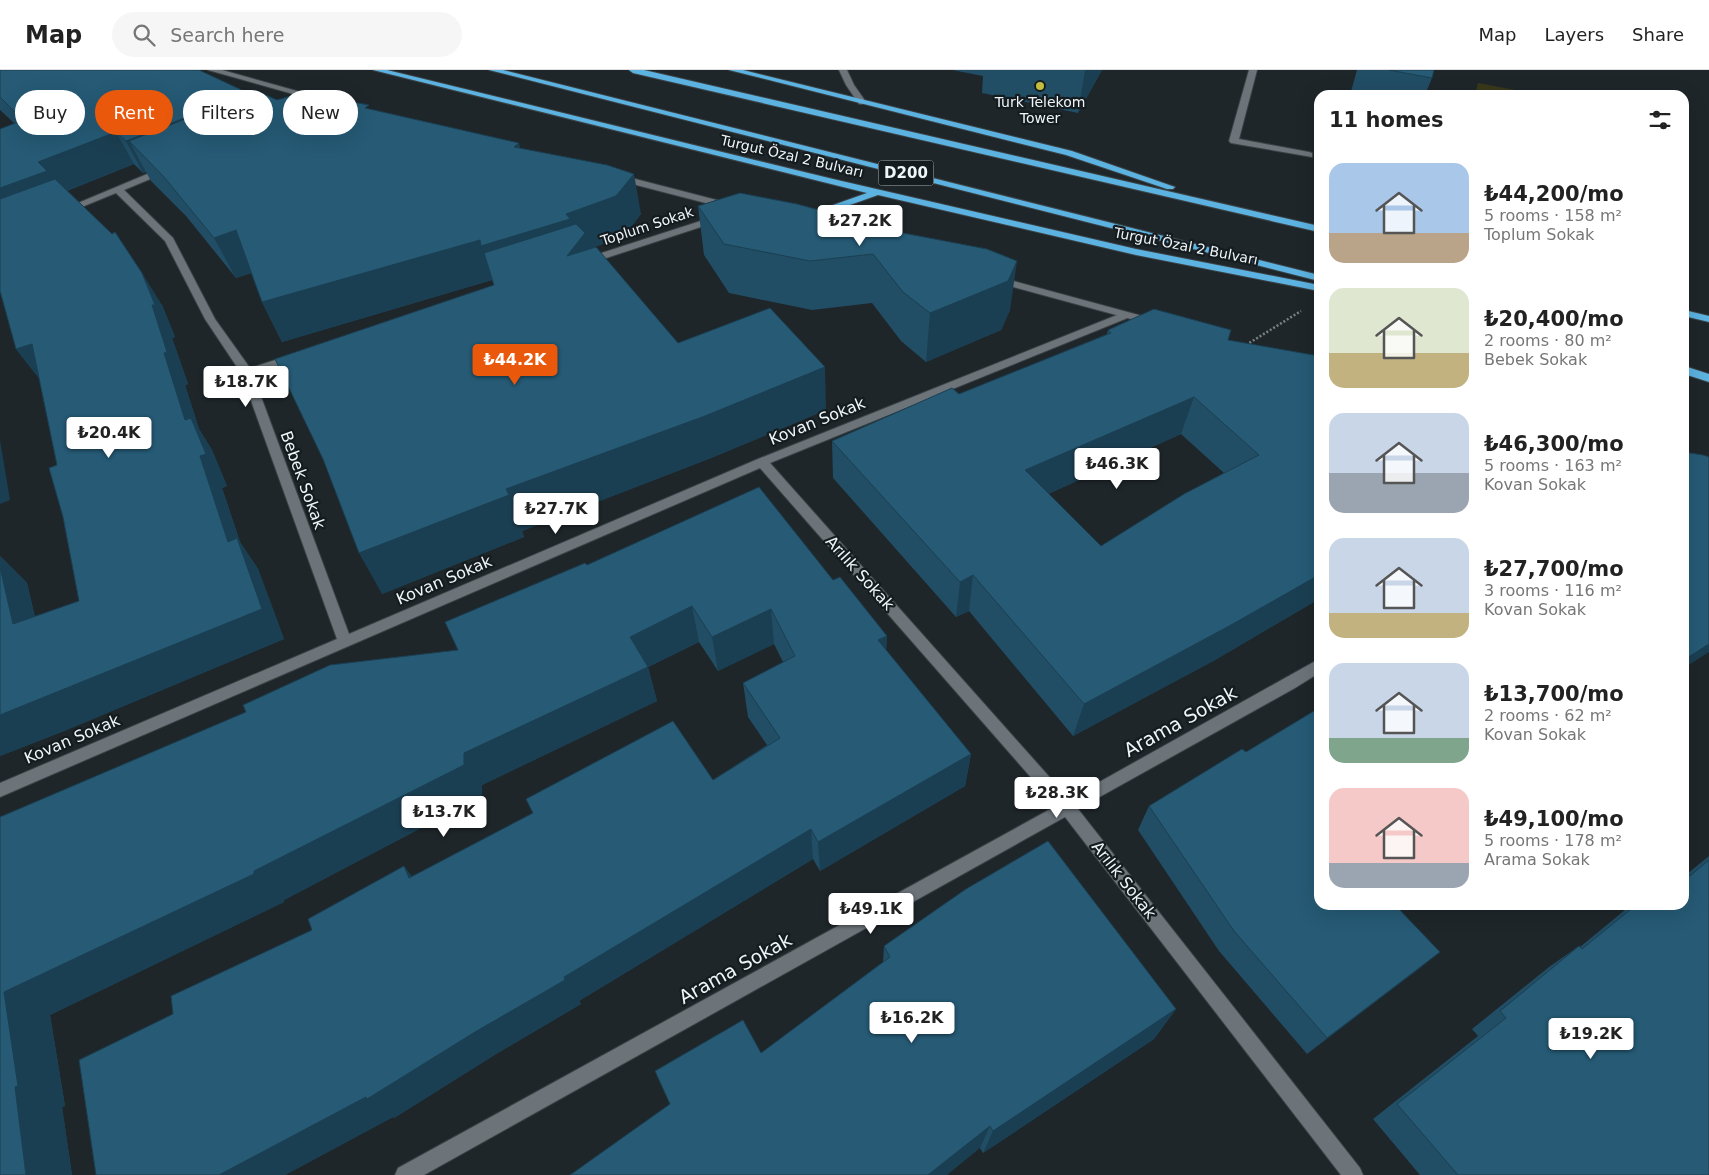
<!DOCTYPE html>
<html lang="en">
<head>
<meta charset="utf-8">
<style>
	:root { --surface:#fff; --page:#f6f6f6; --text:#222; --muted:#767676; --line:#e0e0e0; --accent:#ea580c }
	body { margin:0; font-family:"DejaVu Sans",sans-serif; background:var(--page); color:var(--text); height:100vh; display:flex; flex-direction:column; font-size:19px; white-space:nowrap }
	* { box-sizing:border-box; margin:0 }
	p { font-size:16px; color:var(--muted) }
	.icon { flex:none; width:28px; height:28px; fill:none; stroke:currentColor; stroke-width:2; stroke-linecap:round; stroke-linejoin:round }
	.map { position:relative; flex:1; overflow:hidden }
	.drawer { position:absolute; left:1314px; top:20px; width:375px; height:820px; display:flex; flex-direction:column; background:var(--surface); border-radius:15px; box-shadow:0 5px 20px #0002 }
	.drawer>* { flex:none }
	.guide { position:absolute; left:15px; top:20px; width:475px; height:45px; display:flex; gap:10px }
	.price { position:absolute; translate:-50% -42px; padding:0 11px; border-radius:5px; background:#fff; color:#222; font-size:16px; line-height:32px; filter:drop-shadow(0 1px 2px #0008) }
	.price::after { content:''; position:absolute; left:50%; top:30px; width:15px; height:11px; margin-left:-8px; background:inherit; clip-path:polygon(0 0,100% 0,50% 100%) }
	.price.selected { background:var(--accent); color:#fff }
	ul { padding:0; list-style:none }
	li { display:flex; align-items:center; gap:15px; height:125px; padding:0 15px }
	li span { display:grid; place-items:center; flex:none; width:140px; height:100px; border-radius:15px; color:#555 }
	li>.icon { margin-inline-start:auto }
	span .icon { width:60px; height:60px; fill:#fffc; stroke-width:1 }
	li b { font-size:21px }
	h2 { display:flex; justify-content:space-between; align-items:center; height:60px; padding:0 15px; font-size:21px }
	.tag { padding:0 18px; border-radius:22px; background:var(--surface); box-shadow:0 5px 20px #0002; font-size:18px; line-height:45px }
	.tag.selected { background:var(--accent); color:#fff }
	header { display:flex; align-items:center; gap:30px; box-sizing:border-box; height:70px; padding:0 25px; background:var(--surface); border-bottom:1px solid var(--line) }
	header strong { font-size:24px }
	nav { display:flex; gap:28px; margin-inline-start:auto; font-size:18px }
	.search { width:350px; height:45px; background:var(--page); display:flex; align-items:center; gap:12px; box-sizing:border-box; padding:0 18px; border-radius:28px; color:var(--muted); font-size:19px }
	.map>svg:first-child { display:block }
	.green { fill:#393819 }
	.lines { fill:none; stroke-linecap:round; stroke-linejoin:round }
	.service-casing { stroke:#3b4245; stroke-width:2 }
	.minor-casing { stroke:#3b4245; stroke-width:2 }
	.tertiary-casing { stroke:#3b4245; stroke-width:2 }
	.trunk-casing { stroke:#3b4245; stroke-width:2 }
	.path-far1 { stroke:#7a8285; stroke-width:2.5; stroke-dasharray:2 2; stroke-linecap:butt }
	.path { stroke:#7a8285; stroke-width:3; stroke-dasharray:2.5 2.5; stroke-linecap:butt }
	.service { fill:#6c747a; fill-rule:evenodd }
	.minor { fill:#6c747a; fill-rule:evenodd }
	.tertiary { fill:#6c747a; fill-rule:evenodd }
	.trunk { fill:#5cb2e0; fill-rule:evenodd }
	.wall { fill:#214d65; fill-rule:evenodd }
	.shaded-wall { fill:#1b3f52 }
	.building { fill:#265a75; stroke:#1b3f52; fill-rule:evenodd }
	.poi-dot { fill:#c3bd3f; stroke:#151c20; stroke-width:2 }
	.labels { text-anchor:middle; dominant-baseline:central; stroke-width:4.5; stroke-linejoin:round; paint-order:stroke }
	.far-poi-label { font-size:14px; fill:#eff5f8; stroke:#151c20 }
	.far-street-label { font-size:14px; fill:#eff5f8; stroke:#151c20 }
	.shield { fill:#151c20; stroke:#aeb4b7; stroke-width:1 }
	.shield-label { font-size:15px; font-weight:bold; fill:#eff5f8 }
	.street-label { font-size:16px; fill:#eff5f8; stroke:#151c20 }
	.near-street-label { font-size:19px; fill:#eff5f8; stroke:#151c20 }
</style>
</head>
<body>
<header>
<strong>Map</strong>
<div class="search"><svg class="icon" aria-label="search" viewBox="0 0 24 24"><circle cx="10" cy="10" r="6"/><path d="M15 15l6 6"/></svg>Search here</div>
<nav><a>Map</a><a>Layers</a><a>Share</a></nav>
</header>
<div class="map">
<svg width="1709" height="1105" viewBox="0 0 1709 1105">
	<rect width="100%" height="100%" fill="#1e262a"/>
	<!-- green -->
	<path class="green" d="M 1478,13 L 1542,25 L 1475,25 Z"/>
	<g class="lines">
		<!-- service casing -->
		<g class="service-casing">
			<path id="service" d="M 1249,0 L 1257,0 L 1239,69 L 1309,82 L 1312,83 L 1312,87 L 1231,73 L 1229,71 Z"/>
		</g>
		<!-- minor casing -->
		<g class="minor-casing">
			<path id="minor" d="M 164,97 L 167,98 L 167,102 L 124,120 L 173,168 L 215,249 L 250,298 L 294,284 L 300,288 L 298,291 L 253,305 L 349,564 L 758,389 L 1122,243 L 1130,243 L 1131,245 L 1130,247 L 770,393 L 1069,729 L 1319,589 L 1319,603 L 1295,618 L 1078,739 L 1360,1098 L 1363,1105 L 1341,1105 L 1065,747 L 424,1105 L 395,1105 L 398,1098 L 1056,736 L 760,398 L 0,727 L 0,713 L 337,569 L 241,303 L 205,249 L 165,171 L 116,123 L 67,143 L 61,143 L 59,141 Z
				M 716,146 L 721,149 L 719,151 L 591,193 L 583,193 L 582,191 L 583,189 Z"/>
		</g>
		<!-- tertiary casing -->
		<g class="tertiary-casing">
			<path id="tertiary" d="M 208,0 L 222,0 L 322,28 L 318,31 Z
				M 839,0 L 847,0 L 854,15 L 866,32 L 865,34 L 859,34 L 846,15 Z
				M 616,104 L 732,134 L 734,136 L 729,139 L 613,109 L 613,105 Z
				M 995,206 L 1157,250 L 1158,252 L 1153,255 L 991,211 L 990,209 L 991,207 Z"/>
		</g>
		<!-- trunk casing -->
		<g class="trunk-casing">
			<path id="trunk" d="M 373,0 L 387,0 L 833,109 L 1136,179 L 1319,215 L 1319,221 L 1136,185 L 878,125 L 805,151 L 800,148 L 802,146 L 867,123 Z
				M 489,0 L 503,0 L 1319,205 L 1319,211 Z
				M 629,0 L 644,0 L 1319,156 L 1319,162 L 633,3 Z
				M 729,0 L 743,0 L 1072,81 L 1175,117 L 1173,119 L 1167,119 L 1066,85 Z
				M 1684,240 L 1709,246 L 1709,252 L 1684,246 Z
				M 1684,296 L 1709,304 L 1709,312 L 1684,304 Z"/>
		</g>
		<!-- path-far1 -->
		<path class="path-far1" d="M 1246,275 L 1301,241"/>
		<!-- path -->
		<path class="path" d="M 1245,276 L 1248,274"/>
		<!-- service -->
		<use href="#service" class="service"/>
		<!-- minor -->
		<use href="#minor" class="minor"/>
		<!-- tertiary -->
		<use href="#tertiary" class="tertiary"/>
		<!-- trunk -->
		<use href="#trunk" class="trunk"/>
	</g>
	<!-- wall -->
	<path class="wall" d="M 0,0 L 248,23 L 248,24 L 277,30 L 370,39 L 520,79 L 641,144 L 624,166 L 592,178 L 678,273 L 826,340 L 711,388 L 522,461 L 524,467 L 382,524 L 494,215 L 492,210 L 282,272 L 262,232 L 251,203 L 236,208 L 186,146 L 151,111 L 146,102 L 143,103 L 134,94 L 67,121 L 162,235 L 175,267 L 172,268 L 188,314 L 185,315 L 199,359 L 212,380 L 227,416 L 222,418 L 240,472 L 258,499 L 284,569 L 64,661 L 0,686 L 0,486 L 27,513 L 35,547 L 79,531 L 57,395 L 39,308 L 16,279 L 14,53 L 0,40 Z
		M 952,0 L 1102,0 L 1078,43 L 982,23 L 983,6 Z
		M 1357,0 L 1434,0 L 1432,8 L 1425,25 L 1350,25 Z
		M 740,123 L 1010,240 L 1001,260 L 926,292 L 901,271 L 872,233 L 812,240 L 729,223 L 704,185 L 698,136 Z
		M 1108,260 L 1228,270 L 1319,286 L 1319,529 L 1215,590 L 1073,666 L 969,541 L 956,547 L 833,408 L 832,371 L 959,324 L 1107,264 ZM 1181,364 L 1224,403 L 1101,476 L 1048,424 Z
		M 587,495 L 833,510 L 887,566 L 886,580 L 971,684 L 965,716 L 820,801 L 813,789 L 579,931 L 581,934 L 496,984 L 394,1048 L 393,1047 L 285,1105 L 96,1105 L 173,944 L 312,860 L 533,743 L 526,729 L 713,710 L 767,675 L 748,647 L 743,613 L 783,592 L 774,574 L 718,601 L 699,572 L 648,597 L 657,631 L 482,715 L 482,726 L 284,830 L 284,832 L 50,945 L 65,1036 L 62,1037 L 72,1105 L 0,1105 L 0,747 L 458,580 Z
		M 1149,736 L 1319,835 L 1440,882 L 1416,901 L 1307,984 L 1219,881 L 1138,760 Z
		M 1709,786 L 1709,1105 L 1420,1105 L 1373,1049 L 1478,966 L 1472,959 L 1549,897 L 1579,876 L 1580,877 L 1631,835 L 1684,835 L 1687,804 Z
		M 884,876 L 1176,939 L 1154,969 L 983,1083 L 980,1078 L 761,983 L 883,892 Z"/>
	<!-- shaded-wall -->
	<path class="shaded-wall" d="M 1085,0 L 1102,0 L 1078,43 Z
		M 248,23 L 262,54 L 129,71 L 146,102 L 143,103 L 126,71 Z
		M 116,62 L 134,94 L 61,123 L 0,159 L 0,118 L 38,92 Z
		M 519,73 L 529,112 L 514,77 Z
		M 634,104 L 641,144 L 624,166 L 588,179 L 594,207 L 484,183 L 494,216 L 481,176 L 566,144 Z
		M 236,160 L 257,200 L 236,208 L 214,168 Z
		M 480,170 L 492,210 L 282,272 L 262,232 Z
		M 1017,191 L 1010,240 L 1001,260 L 926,292 L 930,243 Z
		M 142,203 L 162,235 L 175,267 L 172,268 L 188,314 L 185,315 L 199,359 L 212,380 L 227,416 L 222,418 L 240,472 L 258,499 L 284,569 L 64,661 L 0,686 L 0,645 L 228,472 L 185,350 L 164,283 Z
		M 32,274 L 41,311 L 16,279 Z
		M 825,297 L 826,340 L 711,388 L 522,461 L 524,467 L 382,524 L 359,483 L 506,419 Z
		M 1194,327 L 1181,364 L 1018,437 L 1025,400 Z
		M 0,370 L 10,430 L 0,434 Z
		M 0,486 L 27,513 L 43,584 L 13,554 L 0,497 Z
		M 973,505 L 969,541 L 956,547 L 960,512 Z
		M 1319,505 L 1319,529 L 1215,590 L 1073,666 L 1084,634 Z
		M 692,536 L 699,572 L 648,597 L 657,631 L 482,715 L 482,726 L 284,830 L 284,832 L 50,945 L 65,1036 L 62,1037 L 72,1105 L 26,1105 L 15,1017 L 4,922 L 254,801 L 464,683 L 630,567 Z
		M 771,539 L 774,574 L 718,601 L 712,567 Z
		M 887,566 L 885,600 L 878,570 Z
		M 1709,574 L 1709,582 L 1684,598 L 1684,590 Z
		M 971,684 L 965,716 L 820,801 L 818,772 Z
		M 811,759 L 813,789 L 579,931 L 581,934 L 496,984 L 394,1048 L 393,1047 L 285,1105 L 219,1105 L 564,907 Z
		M 404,796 L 426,825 L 409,808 Z
		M 1440,882 L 1416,901 L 1307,984 L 1327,968 Z
		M 1176,939 L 1154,969 L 983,1083 L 993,1061 Z
		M 990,1056 L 980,1078 L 947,1105 L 928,1105 Z"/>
	<!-- building -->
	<path class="building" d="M 0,0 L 199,0 L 248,23 L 126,71 L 116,62 L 38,92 L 47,101 L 0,118 L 0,59 L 23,50 L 0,27 Z
		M 1389,0 L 1434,0 L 1432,8 Z
		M 257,21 L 277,30 L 301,23 L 369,35 L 365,38 L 519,73 L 514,77 L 607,95 L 634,104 L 616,126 L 566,144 L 570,149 L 481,176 L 480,170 L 262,232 L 236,160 L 214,168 L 164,107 L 129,71 Z
		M 55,109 L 112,164 L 115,162 L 142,203 L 155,235 L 152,235 L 167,282 L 164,283 L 185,350 L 191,348 L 206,384 L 200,386 L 228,472 L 237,468 L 262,539 L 0,645 L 0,497 L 13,554 L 79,531 L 63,447 L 49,398 L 57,395 L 32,274 L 16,279 L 0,221 L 0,129 Z
		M 740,123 L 797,134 L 903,163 L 987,179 L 1017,191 L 1008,211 L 930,243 L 903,222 L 873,184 L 810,191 L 724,174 L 698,136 Z
		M 576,154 L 585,163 L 567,186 L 596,177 L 678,273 L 770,238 L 825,297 L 705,346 L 506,419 L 509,425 L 359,483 L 323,389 L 275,289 L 494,215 L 484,183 Z
		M 1154,239 L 1231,260 L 1228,270 L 1319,286 L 1319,505 L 1231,555 L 1084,634 L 973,505 L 960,512 L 832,371 L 952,318 L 959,324 L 1111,263 L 1108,260 ZM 1194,327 L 1259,385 L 1184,424 L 1101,476 L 1025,400 Z
		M 1684,382 L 1703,385 L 1709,387 L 1709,574 L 1684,590 Z
		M 759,417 L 833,510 L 840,507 L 887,566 L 878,570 L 971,684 L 818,772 L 811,759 L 564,907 L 565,910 L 475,962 L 367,1029 L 366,1027 L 219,1105 L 96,1105 L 79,990 L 173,944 L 171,926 L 312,860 L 308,849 L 404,796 L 409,808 L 533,743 L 526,729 L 673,651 L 713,710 L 780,668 L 743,613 L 795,586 L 771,539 L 712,567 L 692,536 L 630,567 L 648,597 L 464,683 L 464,695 L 254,801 L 254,804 L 4,922 L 18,1016 L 15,1017 L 26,1105 L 0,1105 L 0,747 L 246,642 L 243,635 L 330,595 L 458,580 L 445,552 L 585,493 L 587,495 Z
		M 1319,638 L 1319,835 L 1395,835 L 1440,882 L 1327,968 L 1234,861 L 1149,736 L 1242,679 L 1246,682 Z
		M 1048,771 L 1176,939 L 993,1061 L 990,1056 L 928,1105 L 570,1105 L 670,1034 L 655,1001 L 743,950 L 761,983 L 890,887 L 884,876 L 966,819 Z
		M 1709,790 L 1709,1105 L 1458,1105 L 1397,1034 L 1506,948 L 1500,941 L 1579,876 L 1582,879 L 1636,835 L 1684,835 L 1684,801 L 1690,806 Z"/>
	<!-- markers -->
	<circle class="poi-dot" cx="1040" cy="16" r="5"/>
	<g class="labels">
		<!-- far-poi labels -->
		<g class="far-poi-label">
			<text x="1040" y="32">Turk Telekom<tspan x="1040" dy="16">Tower</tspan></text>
		</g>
		<!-- far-street labels -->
		<g class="far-street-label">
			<text transform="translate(792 86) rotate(13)">Turgut Özal 2 Bulvarı</text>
			<text transform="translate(647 156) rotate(-18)">Toplum Sokak</text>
			<text transform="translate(1186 176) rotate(11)">Turgut Özal 2 Bulvarı</text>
		</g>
		<!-- shield labels -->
		<rect class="shield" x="878.5" y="90.5" width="55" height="25" rx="4"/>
		<g class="shield-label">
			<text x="906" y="103">D200</text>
		</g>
		<!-- street labels -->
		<g class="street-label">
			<text transform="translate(817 351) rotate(-22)">Kovan Sokak</text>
			<text transform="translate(303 410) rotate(70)">Bebek Sokak</text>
			<text transform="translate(860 503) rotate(48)">Arılık Sokak</text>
			<text transform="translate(444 510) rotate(-23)">Kovan Sokak</text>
			<text transform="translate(72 669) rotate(-23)">Kovan Sokak</text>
			<text transform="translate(1124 810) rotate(52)">Arılık Sokak</text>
		</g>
		<!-- near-street labels -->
		<g class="near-street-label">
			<text transform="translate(1180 651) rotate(-29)">Arama Sokak</text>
			<text transform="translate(735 898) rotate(-29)">Arama Sokak</text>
		</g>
	</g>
</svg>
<b class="price" style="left:860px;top:177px">₺27.2K</b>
<b class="price selected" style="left:515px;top:316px">₺44.2K</b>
<b class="price" style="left:246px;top:338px">₺18.7K</b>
<b class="price" style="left:109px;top:389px">₺20.4K</b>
<b class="price" style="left:1117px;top:420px">₺46.3K</b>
<b class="price" style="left:556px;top:465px">₺27.7K</b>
<b class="price" style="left:1057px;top:749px">₺28.3K</b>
<b class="price" style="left:444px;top:768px">₺13.7K</b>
<b class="price" style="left:871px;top:865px">₺49.1K</b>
<b class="price" style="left:912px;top:974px">₺16.2K</b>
<b class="price" style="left:1591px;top:990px">₺19.2K</b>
<div class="guide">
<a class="tag">Buy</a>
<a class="tag selected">Rent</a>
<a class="tag">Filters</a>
<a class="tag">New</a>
</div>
<section class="drawer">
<h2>11 homes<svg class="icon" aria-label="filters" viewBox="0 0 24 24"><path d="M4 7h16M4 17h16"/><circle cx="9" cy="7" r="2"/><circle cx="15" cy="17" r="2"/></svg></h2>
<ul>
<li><span style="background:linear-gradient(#a9c7e8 70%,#b9a48a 0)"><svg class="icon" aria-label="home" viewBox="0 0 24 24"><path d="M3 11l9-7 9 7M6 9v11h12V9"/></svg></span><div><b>₺44,200/mo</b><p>5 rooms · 158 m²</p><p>Toplum Sokak</p></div></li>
<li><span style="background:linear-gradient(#dfe7d0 65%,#c2b280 0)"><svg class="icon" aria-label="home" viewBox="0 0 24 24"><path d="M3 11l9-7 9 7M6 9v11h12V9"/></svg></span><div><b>₺20,400/mo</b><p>2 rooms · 80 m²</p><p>Bebek Sokak</p></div></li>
<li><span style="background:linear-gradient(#c9d6e8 60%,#9aa5b1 0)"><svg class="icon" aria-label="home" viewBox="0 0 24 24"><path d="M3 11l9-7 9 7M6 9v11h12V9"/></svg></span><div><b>₺46,300/mo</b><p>5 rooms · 163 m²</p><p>Kovan Sokak</p></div></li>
<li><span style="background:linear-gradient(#c9d6e8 75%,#c2b280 0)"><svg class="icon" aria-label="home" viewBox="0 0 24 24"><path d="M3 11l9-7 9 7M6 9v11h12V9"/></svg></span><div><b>₺27,700/mo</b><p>3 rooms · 116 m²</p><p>Kovan Sokak</p></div></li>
<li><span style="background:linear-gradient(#c9d6e8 75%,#7fa58c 0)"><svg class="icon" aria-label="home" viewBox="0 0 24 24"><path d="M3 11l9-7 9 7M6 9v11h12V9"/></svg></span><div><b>₺13,700/mo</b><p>2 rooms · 62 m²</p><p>Kovan Sokak</p></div></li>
<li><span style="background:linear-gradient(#f6c9c9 75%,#9aa5b1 0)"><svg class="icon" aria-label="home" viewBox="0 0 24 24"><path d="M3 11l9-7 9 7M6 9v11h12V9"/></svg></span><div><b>₺49,100/mo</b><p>5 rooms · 178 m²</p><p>Arama Sokak</p></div></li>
</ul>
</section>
</div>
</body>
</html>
